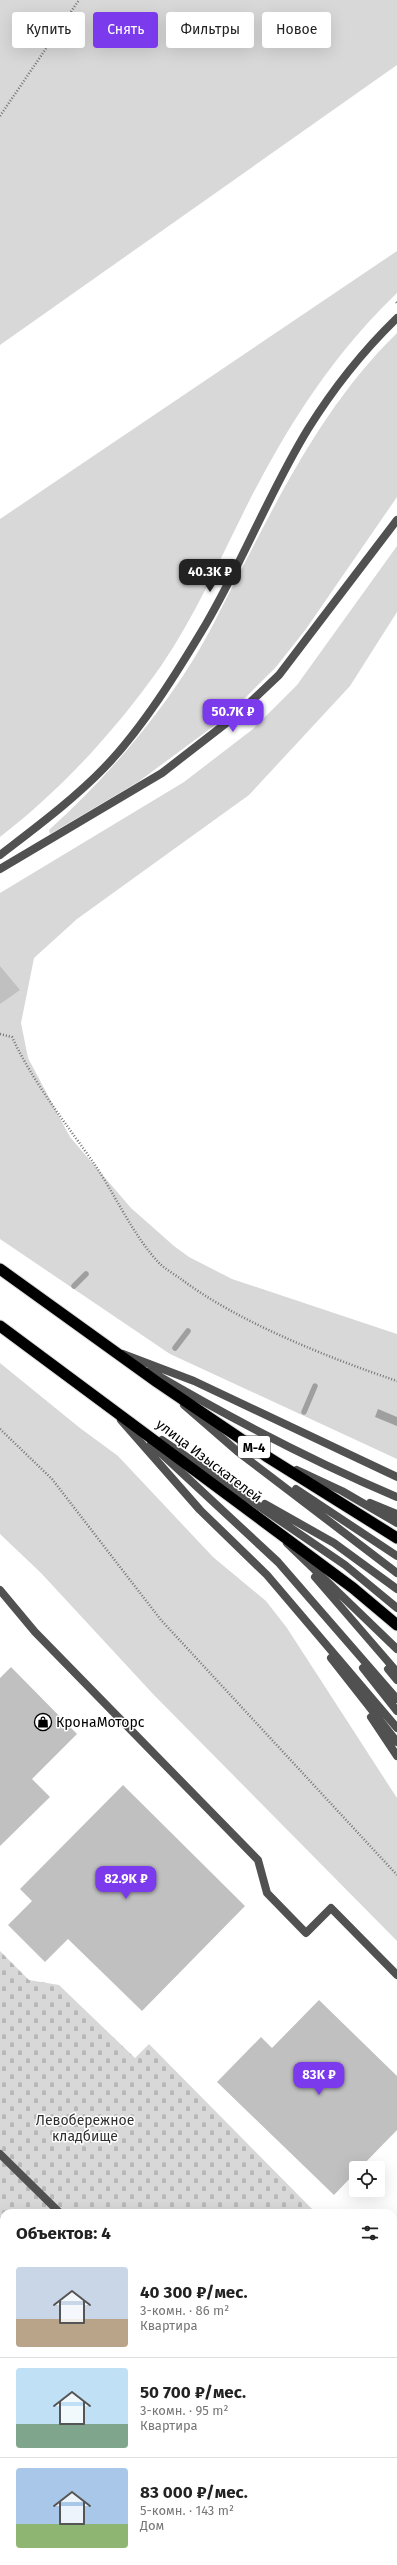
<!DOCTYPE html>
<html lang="ru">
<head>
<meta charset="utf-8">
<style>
	:root { --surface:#fff; --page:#f6f6f6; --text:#222; --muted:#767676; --line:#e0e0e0; --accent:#7c3aed }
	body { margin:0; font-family:"Fira Sans",sans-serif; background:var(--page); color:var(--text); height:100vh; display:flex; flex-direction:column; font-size:15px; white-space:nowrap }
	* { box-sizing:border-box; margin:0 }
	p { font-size:13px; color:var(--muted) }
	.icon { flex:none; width:22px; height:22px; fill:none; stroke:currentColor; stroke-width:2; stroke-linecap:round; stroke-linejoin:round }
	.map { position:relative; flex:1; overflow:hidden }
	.sheet { position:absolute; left:0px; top:2209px; width:397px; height:356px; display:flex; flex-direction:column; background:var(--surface); border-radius:12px 12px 0 0; box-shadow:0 4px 16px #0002 }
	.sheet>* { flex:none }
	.guide { position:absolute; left:12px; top:12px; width:373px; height:36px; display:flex; gap:8px }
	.buttons { position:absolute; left:349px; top:2161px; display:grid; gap:8px }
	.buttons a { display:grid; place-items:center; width:36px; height:36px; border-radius:4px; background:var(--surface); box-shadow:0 4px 16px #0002; font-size:20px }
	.price { position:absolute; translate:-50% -34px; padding:0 9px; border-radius:8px; background:var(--accent); color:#fff; font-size:13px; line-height:26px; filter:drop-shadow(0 1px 2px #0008) }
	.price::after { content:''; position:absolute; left:50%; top:24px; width:12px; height:9px; margin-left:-6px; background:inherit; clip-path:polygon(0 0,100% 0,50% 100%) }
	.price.on { background:#222; color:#fff }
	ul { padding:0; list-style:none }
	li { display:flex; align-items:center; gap:12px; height:100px; padding:0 16px }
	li+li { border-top:1px solid var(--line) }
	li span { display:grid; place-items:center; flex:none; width:112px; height:80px; border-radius:4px; color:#555 }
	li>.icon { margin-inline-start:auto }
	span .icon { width:48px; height:48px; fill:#fffc; stroke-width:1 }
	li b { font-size:17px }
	h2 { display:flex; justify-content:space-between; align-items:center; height:48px; padding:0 16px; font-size:17px }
	.tag { padding:0 14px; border-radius:4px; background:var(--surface); box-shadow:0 4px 16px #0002; font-size:14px; line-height:36px }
	.tag.on { background:var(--accent); color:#fff }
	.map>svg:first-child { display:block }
	.green { fill:#d8d8d8 }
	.cemetery { fill:url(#cemetery-stones) }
	.water { fill:#9f9f9f }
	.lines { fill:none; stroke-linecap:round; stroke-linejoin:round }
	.stream { stroke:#9f9f9f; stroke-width:5.5 }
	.building { fill:#c0c0c0 }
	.trunk-casing { stroke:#dbdbdb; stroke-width:13 }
	.path { stroke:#737373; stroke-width:2.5; stroke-dasharray:1 2; stroke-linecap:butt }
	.service { stroke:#515151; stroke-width:8 }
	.tertiary { stroke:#515151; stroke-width:8 }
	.trunk { stroke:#000; stroke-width:11 }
	.labels { text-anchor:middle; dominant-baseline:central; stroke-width:3; stroke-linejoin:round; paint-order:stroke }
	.shield { fill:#fff; stroke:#4c4c4c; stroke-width:1 }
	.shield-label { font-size:13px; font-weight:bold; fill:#000 }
	.street-label { font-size:14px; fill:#000; stroke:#fff }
	.poi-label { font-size:14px; fill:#000; stroke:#fff; text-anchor:start }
	.park-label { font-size:14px; fill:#2f2f2f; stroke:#fff }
</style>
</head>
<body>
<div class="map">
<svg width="397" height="2565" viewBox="0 0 397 2565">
	<defs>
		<pattern id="cemetery-stones" width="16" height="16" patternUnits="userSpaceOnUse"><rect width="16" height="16" fill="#d8d8d8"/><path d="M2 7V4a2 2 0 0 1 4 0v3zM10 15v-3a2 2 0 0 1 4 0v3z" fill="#b8b8b8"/></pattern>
	</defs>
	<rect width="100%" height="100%" fill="#fff"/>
	<!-- green -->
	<path class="green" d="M 0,0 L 397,0 L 397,65 L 0,345 Z
		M 397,251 L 397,293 C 348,340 307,396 274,455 C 234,524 206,600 161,666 C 116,730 62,789 0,837 L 0,519 Z
		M 397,333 L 397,497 L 306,629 L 276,667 L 226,717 L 138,782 L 50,834 L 49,830 C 104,780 154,723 193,660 C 210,633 223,604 238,576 C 282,490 327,401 397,333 Z
		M 397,546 L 397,612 L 350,686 L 249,795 L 77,919 L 34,958 L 21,1023 L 28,1058 L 70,1137 L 131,1208 L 174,1246 L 189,1257 L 232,1279 L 397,1334 L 397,1459 L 170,1354 L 0,1239 L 0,893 L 184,782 L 253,729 L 297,685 Z
		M 0,1363 L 80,1428 L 118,1456 L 213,1557 L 266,1601 L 287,1628 L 397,1798 L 397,1941 L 153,1694 L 41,1573 L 0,1534 Z"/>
	<!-- cemetery -->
	<path class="cemetery" d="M 0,1951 L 29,1980 L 59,1985 L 135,2058 L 149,2044 L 316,2213 L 4,2213 L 4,2561 L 393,2561 L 393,2291 L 397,2295 L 397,2565 L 0,2565 Z"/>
	<!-- water -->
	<path class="water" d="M 378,1409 L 397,1417 L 397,1426 L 375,1417 Z"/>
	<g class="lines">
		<!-- stream -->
		<path class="stream" d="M 74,1286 L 86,1274
			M 175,1348 L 188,1331
			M 304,1412 L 315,1386"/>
	</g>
	<!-- building -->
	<path class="building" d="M 0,966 L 20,990 L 0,1004 Z
		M 11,1667 L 77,1734 L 32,1779 L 50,1797 L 0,1846 L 0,1678 Z
		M 123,1785 L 245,1906 L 142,2011 L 68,1939 L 45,1962 L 8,1925 L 32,1901 L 20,1889 Z
		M 319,2000 L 397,2076 L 397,2130 L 360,2168 L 356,2168 L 356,2172 L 334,2195 L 217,2082 L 261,2037 L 272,2048 Z"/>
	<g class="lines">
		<!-- trunk casing -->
		<g class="trunk-casing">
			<path id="trunk" d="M 0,1269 L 157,1382 L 266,1456 L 397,1538
				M 0,1326 L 353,1588 L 397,1625"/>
		</g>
		<!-- path -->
		<path class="path" d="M 0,116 L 79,0
			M 396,302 L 397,303
			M 0,1034 L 12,1037 C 33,1082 64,1121 93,1162 C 115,1194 132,1234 159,1263 C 165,1269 174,1274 181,1279 C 238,1322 329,1358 397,1381
			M 0,1429 L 52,1479 L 161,1620 L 397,1875"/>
		<!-- service -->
		<path class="service" d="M 123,1354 L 194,1381 L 397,1477
			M 150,1371 C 230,1418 312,1461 397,1497
			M 184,1405 L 237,1451 L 397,1573
			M 121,1420 L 200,1510 L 267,1575 L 397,1728
			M 162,1440 L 345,1565 L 397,1608
			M 151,1444 L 278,1562 L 397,1699
			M 297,1470 L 342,1491 L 397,1523
			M 296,1489 L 397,1556
			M 370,1503 L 397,1514
			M 265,1504 L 334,1543 L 397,1589
			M 287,1543 L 397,1649
			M 315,1577 L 397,1672
			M 0,1590 L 35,1632 L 258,1860 L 267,1893 L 306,1933 L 331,1908 L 397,1975
			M 331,1658 L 397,1742
			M 363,1668 L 397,1711
			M 388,1669 L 397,1680
			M 371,1717 L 397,1756
			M 0,2154 L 60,2213
			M 0,2531 L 4,2531
			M 393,2547 L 397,2552
			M 321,2561 L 321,2565
			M 135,2565 L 135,2561"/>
		<!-- tertiary -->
		<path class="tertiary" d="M 0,855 C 35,828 73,800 104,768 C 142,729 178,671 206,624 C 243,561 270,491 308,429 C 333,389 363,351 397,318
			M 0,869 L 162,773 L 238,714 L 279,675 L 397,520"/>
		<!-- trunk -->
		<use href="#trunk" class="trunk"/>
	</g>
	<!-- icons -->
	<defs>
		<g id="shop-ring" transform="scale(0.9)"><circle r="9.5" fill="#fff" stroke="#000" stroke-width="1.5"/><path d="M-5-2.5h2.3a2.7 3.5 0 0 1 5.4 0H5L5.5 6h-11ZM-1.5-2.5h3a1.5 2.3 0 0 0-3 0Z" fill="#000"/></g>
	</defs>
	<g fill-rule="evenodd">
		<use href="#shop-ring" x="43" y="1722"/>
	</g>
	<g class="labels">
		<!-- shield labels -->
		<rect class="shield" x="238" y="1436" width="32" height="22" rx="3"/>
		<g class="shield-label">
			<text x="254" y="1447">М-4</text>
		</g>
		<!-- street labels -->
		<g class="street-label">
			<text transform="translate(209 1461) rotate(37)">улица Изыскателей</text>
		</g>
		<!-- poi labels -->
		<g class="poi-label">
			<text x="56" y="1722">КронаМоторс</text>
		</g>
		<!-- park labels -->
		<g class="park-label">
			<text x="85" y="2120">Левобережное<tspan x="85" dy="16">кладбище</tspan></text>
		</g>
	</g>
</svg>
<div class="buttons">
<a><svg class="icon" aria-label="locate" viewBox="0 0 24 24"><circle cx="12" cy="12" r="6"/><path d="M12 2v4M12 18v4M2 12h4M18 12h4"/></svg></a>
</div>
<b class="price on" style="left:210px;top:593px">40.3K ₽</b>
<b class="price" style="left:233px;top:733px">50.7K ₽</b>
<b class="price" style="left:126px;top:1900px">82.9K ₽</b>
<b class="price" style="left:319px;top:2096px">83K ₽</b>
<div class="guide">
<a class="tag">Купить</a>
<a class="tag on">Снять</a>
<a class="tag">Фильтры</a>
<a class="tag">Новое</a>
</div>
<section class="sheet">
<h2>Объектов: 4<svg class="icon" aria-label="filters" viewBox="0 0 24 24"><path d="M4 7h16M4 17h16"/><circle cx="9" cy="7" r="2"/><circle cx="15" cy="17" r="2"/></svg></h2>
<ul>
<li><span style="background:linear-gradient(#c9d6e8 65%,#b9a48a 0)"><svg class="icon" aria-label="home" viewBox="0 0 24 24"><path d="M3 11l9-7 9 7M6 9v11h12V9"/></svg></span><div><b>40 300 ₽/мес.</b><p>3-комн. · 86 m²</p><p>Квартира</p></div></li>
<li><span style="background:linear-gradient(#bfe0f5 70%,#7fa58c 0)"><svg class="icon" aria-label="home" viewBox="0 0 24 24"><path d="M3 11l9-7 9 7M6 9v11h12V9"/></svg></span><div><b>50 700 ₽/мес.</b><p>3-комн. · 95 m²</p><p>Квартира</p></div></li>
<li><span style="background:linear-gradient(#a9c7e8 70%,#8fb573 0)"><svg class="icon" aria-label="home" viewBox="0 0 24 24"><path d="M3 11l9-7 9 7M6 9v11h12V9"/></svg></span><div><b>83 000 ₽/мес.</b><p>5-комн. · 143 m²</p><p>Дом</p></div></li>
</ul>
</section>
</div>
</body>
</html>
